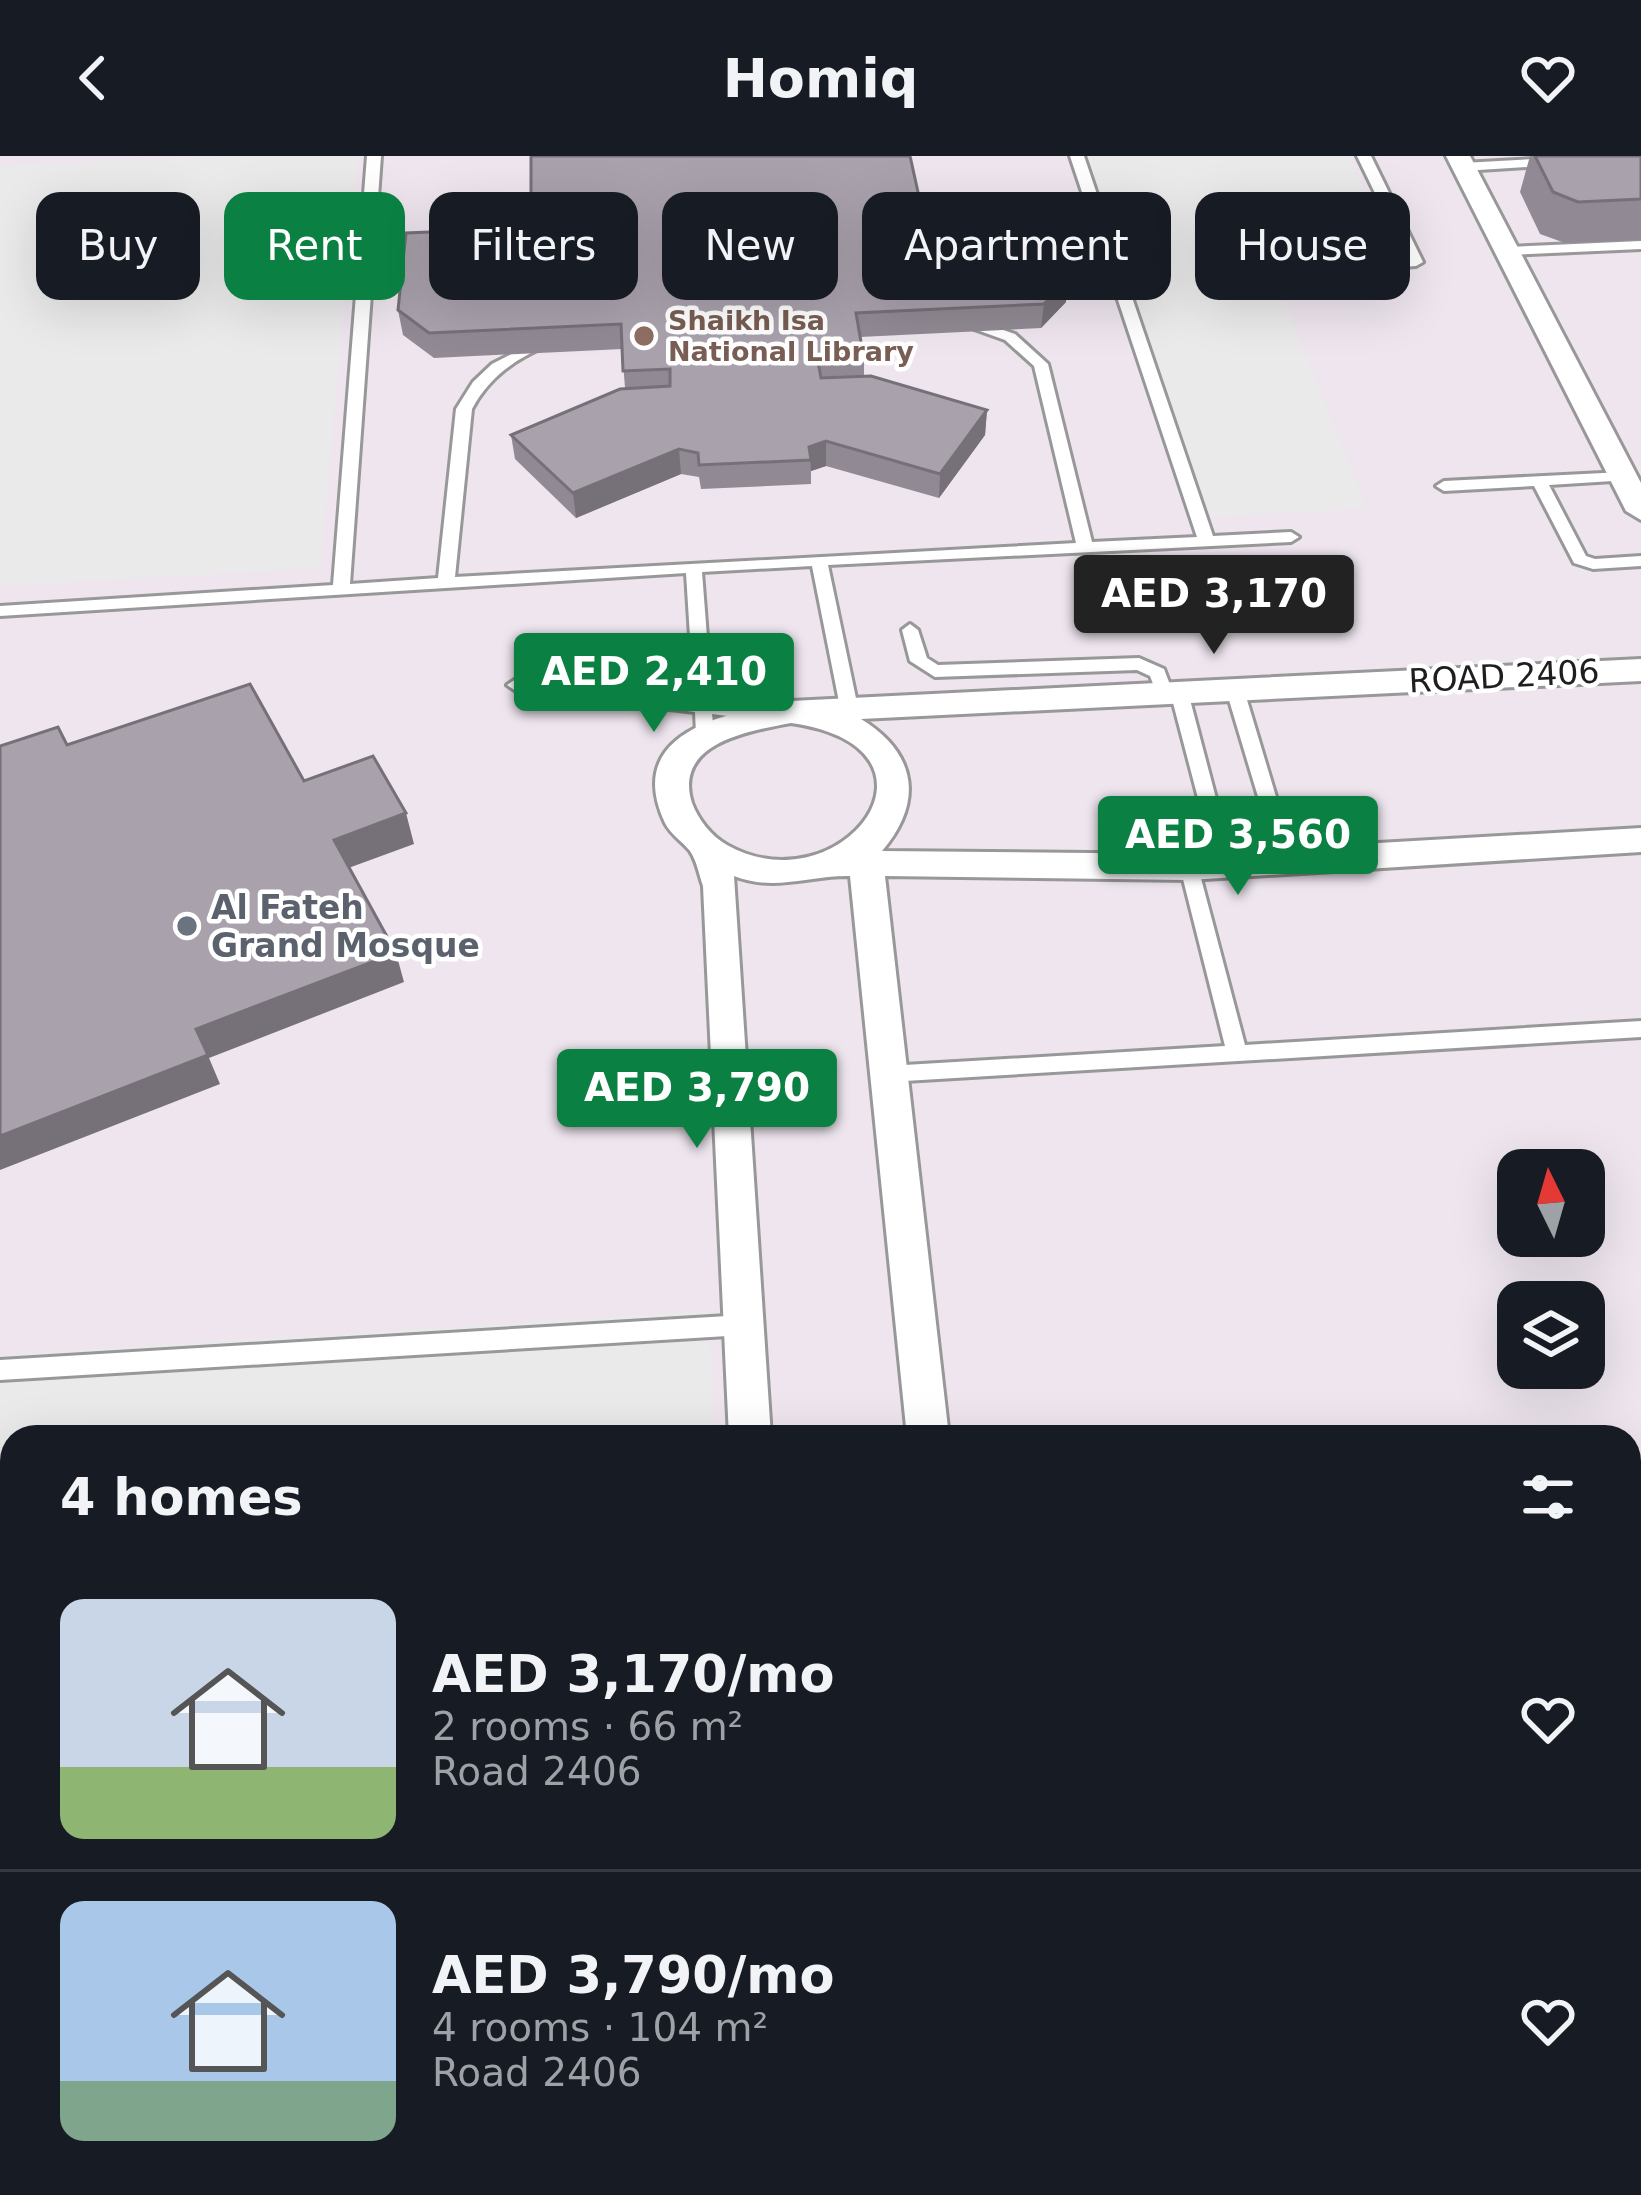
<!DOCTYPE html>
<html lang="en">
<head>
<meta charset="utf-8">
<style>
	:root { --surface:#171b24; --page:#20242c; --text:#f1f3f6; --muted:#9ea1a6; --line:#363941; --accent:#0b8043 }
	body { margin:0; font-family:"DejaVu Sans",sans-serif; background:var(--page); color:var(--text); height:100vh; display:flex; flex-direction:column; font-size:45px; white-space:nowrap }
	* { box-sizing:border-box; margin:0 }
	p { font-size:39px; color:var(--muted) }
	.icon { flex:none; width:66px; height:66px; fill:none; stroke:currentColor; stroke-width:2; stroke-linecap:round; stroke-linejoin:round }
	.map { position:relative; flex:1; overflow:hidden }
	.panel { position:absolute; left:0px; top:1269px; width:1641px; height:771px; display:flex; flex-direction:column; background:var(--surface); border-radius:36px 36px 0 0; box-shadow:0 12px 48px #0002 }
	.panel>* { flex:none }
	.guide { position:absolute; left:36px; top:36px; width:1569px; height:108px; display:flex; gap:24px }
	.needle { width:78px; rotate:355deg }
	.buttons { position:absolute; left:1497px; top:993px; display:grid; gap:24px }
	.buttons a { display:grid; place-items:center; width:108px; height:108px; border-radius:24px; background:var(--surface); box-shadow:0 12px 48px #0002; font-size:60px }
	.price { position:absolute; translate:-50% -102px; padding:0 27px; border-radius:12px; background:var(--accent); color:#fff; font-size:39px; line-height:78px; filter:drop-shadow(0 3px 6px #0008) }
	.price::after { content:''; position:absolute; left:50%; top:72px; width:36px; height:27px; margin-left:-18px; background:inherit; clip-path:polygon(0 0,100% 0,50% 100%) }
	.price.active { background:#222; color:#fff }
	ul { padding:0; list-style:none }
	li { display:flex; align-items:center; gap:36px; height:300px; padding:0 60px }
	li+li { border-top:3px solid var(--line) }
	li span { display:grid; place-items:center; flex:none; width:336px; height:240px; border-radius:24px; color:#555 }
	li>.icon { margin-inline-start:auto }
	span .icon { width:144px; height:144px; fill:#fffc; stroke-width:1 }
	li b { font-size:51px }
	h2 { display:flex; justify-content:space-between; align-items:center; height:144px; padding:0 60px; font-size:51px }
	.tag { padding:0 42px; border-radius:24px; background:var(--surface); box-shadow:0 12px 48px #0002; font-size:42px; line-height:108px }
	.tag.active { background:var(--accent); color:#fff }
	header { display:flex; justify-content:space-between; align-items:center; height:156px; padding:0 60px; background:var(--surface); font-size:54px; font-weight:700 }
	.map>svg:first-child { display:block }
	.parking { fill:#eaeaea }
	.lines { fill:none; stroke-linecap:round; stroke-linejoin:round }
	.lane-casing { stroke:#989898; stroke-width:6 }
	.street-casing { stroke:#989898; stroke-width:6 }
	.lane { fill:#fff; fill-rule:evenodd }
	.street { fill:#fff; fill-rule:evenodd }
	.wall { fill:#918a94 }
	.shaded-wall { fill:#767178 }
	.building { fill:#a9a1ac; stroke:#767178; stroke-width:3 }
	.education-dot { fill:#8d6e63; stroke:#fff; stroke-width:4.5 }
	.worship-dot { fill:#6b7280; stroke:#fff; stroke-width:4.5 }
	.labels { text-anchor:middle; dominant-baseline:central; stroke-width:9; stroke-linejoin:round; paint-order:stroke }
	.far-education-label { font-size:27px; font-weight:bold; fill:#785e54; stroke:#fff; text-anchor:start }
	.street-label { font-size:33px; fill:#1e1e1e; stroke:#fff }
	.worship-label { font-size:33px; font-weight:bold; fill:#5b616d; stroke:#fff; text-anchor:start }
</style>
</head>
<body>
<header><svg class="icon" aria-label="back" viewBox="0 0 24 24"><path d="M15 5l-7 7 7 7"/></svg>Homiq<svg class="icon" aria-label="heart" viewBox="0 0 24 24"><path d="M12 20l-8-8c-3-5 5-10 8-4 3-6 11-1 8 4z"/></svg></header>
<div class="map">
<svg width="1641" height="2039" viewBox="0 0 1641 2039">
	<rect width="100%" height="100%" fill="#eee5ee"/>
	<!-- parking -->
	<path class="parking" d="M 227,0 L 358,0 L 320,412 L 0,430 L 0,10 Z
		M 1081,0 L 1348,0 L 1393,95 L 1267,102 L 1367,352 L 1196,362 Z
		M 708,1155 L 715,1281 L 12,1281 L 12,2028 L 759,2028 L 760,2039 L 0,2039 L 0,1199 Z"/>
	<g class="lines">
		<!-- lane casing -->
		<g class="lane-casing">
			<path id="lane" d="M 367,0 L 381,0 L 350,428 L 438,422 L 456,253 L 473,226 L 492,208 L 543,182 L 550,186 L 548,189 C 515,203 489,221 472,253 L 455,421 L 1076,387 L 1034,210 L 1005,184 L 963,169 L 961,166 L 968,162 L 1015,178 L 1048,208 L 1092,386 L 1197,381 L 1070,0 L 1084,0 L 1213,380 L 1291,376 L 1299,381 L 1291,386 L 828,409 L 861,566 L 852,572 L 843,566 L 812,410 L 702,416 L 712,546 L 760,552 L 769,558 L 760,564 L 712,558 L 714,578 L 705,584 L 696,578 L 695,556 L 516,535 L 507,529 L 516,523 L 694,544 L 686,417 L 0,460 L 0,450 L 333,429 Z
				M 1357,0 L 1371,0 L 1423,106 L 1416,110 L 1309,118 L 1309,112 L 1314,111 L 1407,103 Z
				M 1553,2 L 1560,6 L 1558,9 L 1463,15 L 1456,11 L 1463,7 Z
				M 1641,85 L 1641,93 L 1507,99 L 1500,95 L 1507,91 Z
				M 1623,316 L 1629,318 L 1629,324 L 1549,329 L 1586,400 L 1595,403 L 1641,400 L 1641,410 L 1593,413 L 1574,407 L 1534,330 L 1444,335 L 1436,330 L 1444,325 Z
				M 910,468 L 918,474 L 927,502 L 938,509 L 1139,502 L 1164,513 L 1172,534 L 1179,530 L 1188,536 L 1233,707 L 1231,712 L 1224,714 L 1215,707 L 1171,539 L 1158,541 L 1150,520 L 1137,514 L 935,521 L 910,505 L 902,474 Z
				M 1235,528 L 1244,534 L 1295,704 L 1286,711 L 1277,704 L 1226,534 Z
				M 1189,704 L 1198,711 L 1245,889 L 1641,865 L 1641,881 L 888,926 L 881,924 L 878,918 L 881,912 L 888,910 L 1225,890 L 1180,711 Z
				M 744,1159 L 752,1162 L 755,1169 L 752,1176 L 744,1179 L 0,1224 L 0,1204 Z"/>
		</g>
		<!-- street casing -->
		<g class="street-casing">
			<path id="street" d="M 1446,0 L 1470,0 L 1641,327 L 1641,364 L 1626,355 Z
				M 1641,503 L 1641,525 L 861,563 C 918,598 923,647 882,695 L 1189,698 L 1641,672 L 1641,696 L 1189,724 L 885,720 L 949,1281 L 907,1281 L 850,720 C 811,719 774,736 734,720 L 771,1281 L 729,1281 L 703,730 C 699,719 697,705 690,695 C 682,685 671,679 665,667 C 622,575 728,557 791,545 ZM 791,567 C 964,592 841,753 727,689 C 711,680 698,663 692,647 C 673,587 749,575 791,567 Z
				M 764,2028 L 818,2028 L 819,2039 L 765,2039 Z
				M 984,2028 L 1038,2028 L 1039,2039 L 985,2039 Z"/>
		</g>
		<!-- lane -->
		<use href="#lane" class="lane"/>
		<!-- street -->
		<use href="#street" class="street"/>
	</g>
	<!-- wall -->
	<path class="wall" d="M 1530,0 L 1641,0 L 1641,84 L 1565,87 L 1540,78 L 1520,36 Z
		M 922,54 L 1066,146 L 1041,172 L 860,181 L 864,203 L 864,220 L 987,254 L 985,279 L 939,342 L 826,310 L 811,315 L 811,328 L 701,333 L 699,321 L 681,318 L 576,362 L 515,303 L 511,279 L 625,232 L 622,193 L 434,202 L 403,179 L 398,154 L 531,72 Z"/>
	<!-- shaded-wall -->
	<path class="shaded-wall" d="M 1068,122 L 1066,146 L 1041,172 L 1044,148 Z
		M 987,254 L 985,279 L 939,342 L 940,318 Z
		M 826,285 L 826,310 L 811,315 L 809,291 Z
		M 679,293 L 681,318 L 576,362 L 573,337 Z
		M 406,657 L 414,688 L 343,714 L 334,684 Z
		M 396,797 L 404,826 L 209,902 L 220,928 L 0,1014 L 0,980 L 196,873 Z"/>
	<!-- building -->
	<path class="building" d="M 531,0 L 910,0 L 922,54 L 1044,48 L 1068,122 L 1044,148 L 856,157 L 864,203 L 818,206 L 821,222 L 871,220 L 987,254 L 940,318 L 826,285 L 809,291 L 811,304 L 699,309 L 698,297 L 679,293 L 573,337 L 511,279 L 620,233 L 670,230 L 670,213 L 623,215 L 621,168 L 429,177 L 398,154 L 406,77 L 531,72 Z
		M 1535,0 L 1641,0 L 1641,43 L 1578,46 L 1553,36 Z
		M 250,528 L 304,625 L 373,600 L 406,657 L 334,684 L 396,797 L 196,873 L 208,899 L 0,980 L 0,590 L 58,571 L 67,589 Z"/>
	<!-- markers -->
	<circle class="education-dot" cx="644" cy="180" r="12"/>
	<circle class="worship-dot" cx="187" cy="770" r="12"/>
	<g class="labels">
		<!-- far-education labels -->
		<g class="far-education-label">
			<text x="668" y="164">Shaikh Isa<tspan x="668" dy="31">National Library</tspan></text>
		</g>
		<!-- street labels -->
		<g class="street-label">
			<text transform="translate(1504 520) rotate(-3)">ROAD 2406</text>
		</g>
		<!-- worship labels -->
		<g class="worship-label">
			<text x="211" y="751">Al Fateh<tspan x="211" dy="38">Grand Mosque</tspan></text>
		</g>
	</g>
</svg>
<div class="buttons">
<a><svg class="needle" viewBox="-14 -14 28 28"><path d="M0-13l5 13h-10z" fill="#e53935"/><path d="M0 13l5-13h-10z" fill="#9ea1a6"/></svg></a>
<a><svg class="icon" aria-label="layers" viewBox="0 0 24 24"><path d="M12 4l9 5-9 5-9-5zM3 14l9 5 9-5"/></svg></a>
</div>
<b class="price active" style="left:1214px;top:501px">AED 3,170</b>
<b class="price" style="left:654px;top:579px">AED 2,410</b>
<b class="price" style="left:1238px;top:742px">AED 3,560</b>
<b class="price" style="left:697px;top:995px">AED 3,790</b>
<div class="guide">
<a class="tag">Buy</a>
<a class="tag active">Rent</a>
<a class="tag">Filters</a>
<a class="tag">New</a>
<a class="tag">Apartment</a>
<a class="tag">House</a>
</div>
<section class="panel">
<h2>4 homes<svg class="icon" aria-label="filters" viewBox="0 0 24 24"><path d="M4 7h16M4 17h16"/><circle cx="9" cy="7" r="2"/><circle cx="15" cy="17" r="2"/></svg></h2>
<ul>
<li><span style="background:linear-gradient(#c9d6e8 70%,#8fb573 0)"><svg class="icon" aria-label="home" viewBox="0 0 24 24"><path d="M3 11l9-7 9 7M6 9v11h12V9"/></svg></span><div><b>AED 3,170/mo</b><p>2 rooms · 66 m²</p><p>Road 2406</p></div><svg class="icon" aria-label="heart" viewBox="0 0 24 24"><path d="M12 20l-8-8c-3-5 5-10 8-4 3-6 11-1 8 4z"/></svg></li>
<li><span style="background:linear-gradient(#a9c7e8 75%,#7fa58c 0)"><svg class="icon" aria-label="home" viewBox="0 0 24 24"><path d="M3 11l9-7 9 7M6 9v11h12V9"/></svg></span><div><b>AED 3,790/mo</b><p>4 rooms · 104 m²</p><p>Road 2406</p></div><svg class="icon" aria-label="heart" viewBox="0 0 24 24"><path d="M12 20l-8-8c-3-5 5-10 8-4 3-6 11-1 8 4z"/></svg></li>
</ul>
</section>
</div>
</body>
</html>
